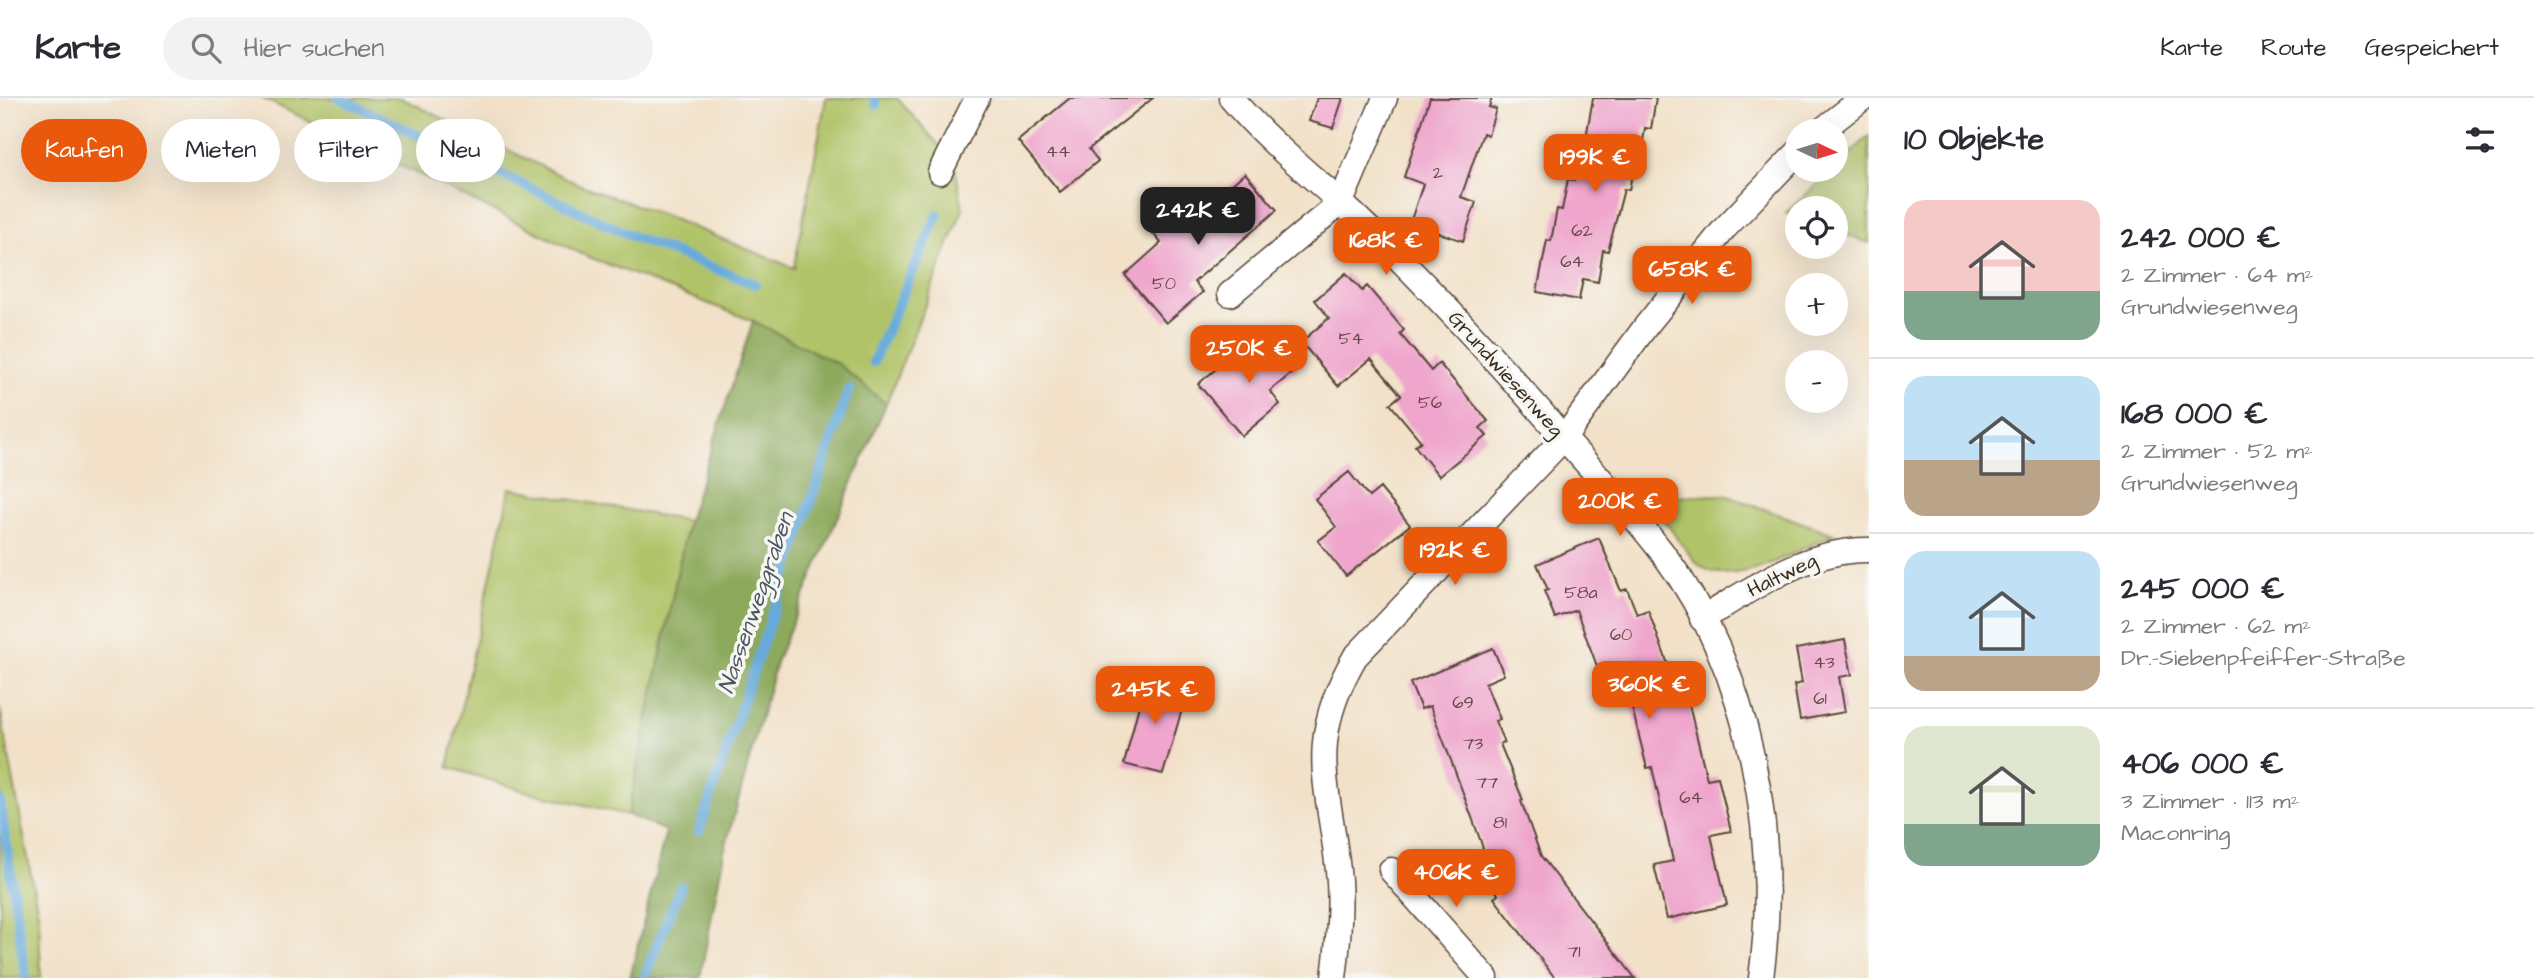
<!DOCTYPE html>
<html lang="de">
<head>
<meta charset="utf-8">
<style>
	:root { --surface:#fff; --page:#f2f2f3; --text:#2b2b33; --muted:#7c7c81; --line:#e1e1e2; --accent:#ea580c }
	body { margin:0; font-family:"Architects Daughter",sans-serif; background:var(--page); color:var(--text); height:100vh; display:flex; flex-direction:column; font-size:26px; white-space:nowrap }
	* { box-sizing:border-box; margin:0 }
	p { font-size:23px; color:var(--muted) }
	.icon { flex:none; width:38px; height:38px; fill:none; stroke:currentColor; stroke-width:2; stroke-linecap:round; stroke-linejoin:round }
	.map { position:relative; flex:1; overflow:hidden }
	.details { display:flex; flex-direction:column; background:var(--surface); width:665px }
	.details>* { flex:none }
	.banner { position:absolute; left:21px; top:21px; width:665px; height:63px; display:flex; gap:14px }
	.needle { width:46px; rotate:94deg }
	.fabs { position:absolute; left:1785px; top:21px; display:grid; gap:14px }
	.fabs a { display:grid; place-items:center; width:63px; height:63px; border-radius:50%; background:var(--surface); box-shadow:0 7px 28px #0002; font-size:35px }
	.price { position:absolute; translate:-50% -60px; padding:0 16px; border-radius:14px; background:var(--accent); color:#fff; font-size:23px; line-height:46px; filter:drop-shadow(0 2px 4px #0008) }
	.price::after { content:''; position:absolute; left:50%; top:42px; width:21px; height:16px; margin-left:-10px; background:inherit; clip-path:polygon(0 0,100% 0,50% 100%) }
	.price.active { background:#222; color:#fff }
	ul { padding:0; list-style:none }
	li { display:flex; align-items:center; gap:21px; height:175px; padding:0 35px }
	li+li { border-top:2px solid var(--line) }
	li span { display:grid; place-items:center; flex:none; width:196px; height:140px; border-radius:21px; color:#555 }
	li>.icon { margin-inline-start:auto }
	span .icon { width:84px; height:84px; fill:#fffc; stroke-width:1 }
	li b { font-size:30px }
	h2 { display:flex; justify-content:space-between; align-items:center; height:84px; padding:0 35px; font-size:30px }
	.pill { padding:0 24px; border-radius:32px; background:var(--surface); box-shadow:0 7px 28px #0002; font-size:24px; line-height:63px }
	.pill.active { background:var(--accent); color:#fff }
	header { display:flex; align-items:center; gap:42px; box-sizing:border-box; height:98px; padding:0 35px; background:var(--surface); border-bottom:2px solid var(--line) }
	header strong { font-size:33px }
	nav { display:flex; gap:38px; margin-inline-start:auto; font-size:24px }
	.search { width:490px; height:63px; background:var(--page); display:flex; align-items:center; gap:18px; box-sizing:border-box; padding:0 24px; border-radius:38px; color:var(--muted); font-size:26px }
	main { display:flex; flex:1; min-height:0 }
	.map>svg:first-child { display:block }
	.green { fill:#b0c367; stroke:#767642; stroke-width:2 }
	.forest { fill:#8ca95c; stroke:#646a3d; stroke-width:2 }
	.lines { fill:none; stroke-linecap:round; stroke-linejoin:round }
	.stream { stroke:#66aadb; stroke-width:10 }
	.building { fill:#efa5cc }
	.minor-casing { stroke:#564538; stroke-width:27 }
	.minor { stroke:#fff; stroke-width:24 }
	.labels { text-anchor:middle; dominant-baseline:central; stroke-width:7; stroke-linejoin:round; paint-order:stroke }
	.number-label { font-size:18px; fill:#68494a }
	.street-label { font-size:21px; fill:#3b2a1e; stroke:#f6f6f2 }
	.water-label { font-size:23px; font-style:italic; fill:#4a5760; stroke:#f6f6f2 }
</style>
</head>
<body>
<header>
<strong>Karte</strong>
<div class="search"><svg class="icon" aria-label="search" viewBox="0 0 24 24"><circle cx="10" cy="10" r="6"/><path d="M15 15l6 6"/></svg>Hier suchen</div>
<nav><a>Karte</a><a>Route</a><a>Gespeichert</a></nav>
</header>
<main>
<div class="map">
<svg width="1869" height="880" viewBox="0 0 1869 880">
	<rect width="100%" height="100%" fill="#f6f6f2"/>
	<filter id="ink" filterUnits="userSpaceOnUse"><feTurbulence type="fractalNoise" baseFrequency=".0143" numOctaves="2"/><feDisplacementMap in="SourceGraphic" scale="14" xChannelSelector="R" yChannelSelector="G"/><feConvolveMatrix kernelMatrix="1 2 1 2 8 2 1 2 1" color-interpolation-filters="sRGB"/></filter>
	<filter id="wash" filterUnits="userSpaceOnUse"><feTurbulence type="fractalNoise" baseFrequency=".00686" numOctaves="4" result="noise"/><feDisplacementMap in="SourceGraphic" scale="28" xChannelSelector="R" yChannelSelector="G"/><feGaussianBlur stdDeviation="1.57" result="paint"/><feColorMatrix in="noise" values="0 0 0 0 0 0 0 0 0 0 0 0 0 0 0 0 0 1.4 0 .05"/><feComposite in="paint" operator="in"/></filter>
	<g filter="url(#wash)">
		<rect width="100%" height="100%" fill="#f2e1c8"/>
		<!-- green -->
		<path class="green" d="M 262,0 L 401,0 L 578,86 L 663,117 L 794,170 L 826,0 L 897,0 L 954,64 L 963,111 L 886,306 L 838,266 L 753,223 L 584,157 Z
			M 1869,38 L 1869,145 L 1836,133 L 1836,110 L 1797,110 L 1797,120 L 1786,115 Z
			M 510,390 L 688,423 L 628,717 L 525,693 L 448,669 Z
			M 1725,397 L 1834,436 C 1802,450 1728,496 1697,465 C 1679,446 1664,420 1648,399 Z
			M 0,610 L 39,820 L 41,880 L 0,880 Z"/>
		<!-- forest -->
		<path class="forest" d="M 753,223 L 838,266 L 886,306 L 777,561 L 724,754 L 700,880 L 630,880 L 666,733 L 628,717 L 688,423 Z"/>
		<g class="lines">
			<!-- stream -->
			<path class="stream" d="M 339,0 L 636,140 L 755,186
				M 874,0 L 876,7
				M 873,264 L 938,116
				M 0,703 L 26,880
				M 699,733 L 849,291
				M 644,880 L 681,789"/>
		</g>
		<g id="blocks">
			<!-- building -->
			<path class="building" d="M 1070,0 L 1153,0 L 1089,51 L 1098,63 L 1060,94 L 1018,43 Z
				M 1317,0 L 1343,0 L 1333,30 L 1309,23 Z
				M 1430,0 L 1492,0 L 1489,9 L 1496,11 L 1488,37 L 1483,35 L 1461,99 L 1476,104 L 1463,143 L 1410,125 L 1423,86 L 1404,79 Z
				M 1593,0 L 1656,0 L 1651,31 L 1645,30 L 1640,62 L 1635,61 L 1629,92 L 1624,91 L 1608,153 L 1603,152 L 1598,184 L 1583,181 L 1579,202 L 1537,194 L 1547,142 L 1551,143 L 1557,111 L 1562,112 L 1568,81 L 1574,82 L 1580,50 L 1584,51 Z
				M 1245,75 L 1277,112 L 1194,184 L 1203,194 L 1166,225 L 1125,177 L 1161,145 L 1151,133 L 1170,117 L 1181,130 Z
				M 1346,175 L 1362,193 L 1367,188 L 1404,232 L 1400,236 L 1431,273 L 1439,265 L 1488,323 L 1480,330 L 1487,338 L 1439,378 L 1415,348 L 1421,343 L 1390,306 L 1401,297 L 1371,261 L 1338,288 L 1301,244 L 1329,220 L 1315,202 Z
				M 1274,241 L 1298,270 L 1270,293 L 1280,306 L 1242,338 L 1198,286 L 1240,251 L 1249,262 Z
				M 1349,374 L 1369,399 L 1380,390 L 1410,427 L 1346,478 L 1318,443 L 1336,429 L 1315,401 Z
				M 1599,440 L 1621,493 L 1627,491 L 1637,516 L 1648,512 L 1676,588 L 1684,586 L 1707,681 L 1718,679 L 1731,733 L 1711,737 L 1727,807 L 1667,821 L 1654,767 L 1673,763 L 1652,669 L 1647,670 L 1624,577 L 1603,584 L 1576,512 L 1555,520 L 1544,493 L 1548,492 L 1537,466 Z
				M 1845,542 L 1852,577 L 1839,579 L 1845,614 L 1800,622 L 1794,587 L 1802,585 L 1796,551 Z
				M 1493,550 L 1504,577 L 1485,585 L 1500,621 L 1495,623 L 1504,644 L 1500,646 L 1523,702 L 1521,703 L 1541,758 L 1635,880 L 1555,880 L 1494,800 L 1498,797 L 1484,763 L 1486,762 L 1481,744 L 1452,665 L 1430,608 L 1421,611 L 1410,585 Z
				M 1146,580 L 1188,591 L 1163,676 L 1124,666 Z"/>
		</g>
	</g>
	<g filter="url(#ink)">
		<use href="#blocks" fill-opacity="0" stroke="#564538" stroke-width="2"/>
		<g class="lines">
			<!-- minor casing -->
			<g class="minor-casing">
				<path id="minor" d="M 1231,0 C 1272,49 1323,86 1368,130 C 1434,194 1496,262 1556,331 C 1593,373 1631,413 1665,458 C 1751,574 1780,740 1761,880
					M 1821,33 L 1863,0
					M 940,74 L 977,0
					M 1230,196 L 1341,104 L 1385,0
					M 1702,521 C 1753,490 1807,451 1869,452
					M 1391,772 L 1486,880
					M 1334,880 C 1338,848 1341,816 1339,783 C 1331,689 1303,649 1355,559 L 1564,340 L 1646,228 L 1725,130 L 1797,55"/>
			</g>
			<!-- minor -->
			<use href="#minor" class="minor"/>
		</g>
	</g>
	<g class="labels">
		<!-- number labels -->
		<g class="number-label">
			<text x="1058" y="53">44</text>
			<text x="1438" y="74">2</text>
			<text x="1582" y="132">62</text>
			<text x="1572" y="163">64</text>
			<text x="1164" y="185">50</text>
			<text x="1351" y="240">54</text>
			<text x="1430" y="304">56</text>
			<text x="1581" y="494">58a</text>
			<text x="1621" y="536">60</text>
			<text x="1824" y="564">43</text>
			<text x="1820" y="600">61</text>
			<text x="1463" y="604">69</text>
			<text x="1473" y="645">73</text>
			<text x="1487" y="684">77</text>
			<text x="1691" y="699">64</text>
			<text x="1500" y="724">81</text>
			<text x="1574" y="853">71</text>
		</g>
		<!-- street labels -->
		<g class="street-label">
			<text transform="translate(1506 276) rotate(48)">Grundwiesenweg</text>
			<text transform="translate(1782 477) rotate(-26)">Haltweg</text>
		</g>
		<!-- water labels -->
		<g class="water-label">
			<text transform="translate(756 505) rotate(-71)">Nassenweggraben</text>
		</g>
	</g>
</svg>
<div class="fabs">
<a><svg class="needle" viewBox="-14 -14 28 28"><path d="M0-13l5 13h-10z" fill="#e53935"/><path d="M0 13l5-13h-10z" fill="#7c7c81"/></svg></a>
<a><svg class="icon" aria-label="locate" viewBox="0 0 24 24"><circle cx="12" cy="12" r="6"/><path d="M12 2v4M12 18v4M2 12h4M18 12h4"/></svg></a>
<a>+</a>
<a>−</a>
</div>
<b class="price" style="left:1595px;top:96px">199K €</b>
<b class="price active" style="left:1198px;top:149px">242K €</b>
<b class="price" style="left:1386px;top:179px">168K €</b>
<b class="price" style="left:1692px;top:208px">658K €</b>
<b class="price" style="left:1249px;top:287px">250K €</b>
<b class="price" style="left:1620px;top:440px">200K €</b>
<b class="price" style="left:1455px;top:489px">192K €</b>
<b class="price" style="left:1649px;top:623px">360K €</b>
<b class="price" style="left:1155px;top:628px">245K €</b>
<b class="price" style="left:1456px;top:811px">406K €</b>
<div class="banner">
<a class="pill active">Kaufen</a>
<a class="pill">Mieten</a>
<a class="pill">Filter</a>
<a class="pill">Neu</a>
</div>
</div>
<section class="details">
<h2>10 Objekte<svg class="icon" aria-label="filters" viewBox="0 0 24 24"><path d="M4 7h16M4 17h16"/><circle cx="9" cy="7" r="2"/><circle cx="15" cy="17" r="2"/></svg></h2>
<ul>
<li><span style="background:linear-gradient(#f6c9c9 65%,#7fa58c 0)"><svg class="icon" aria-label="home" viewBox="0 0 24 24"><path d="M3 11l9-7 9 7M6 9v11h12V9"/></svg></span><div><b>242 000 €</b><p>2 Zimmer · 64 m²</p><p>Grundwiesenweg</p></div></li>
<li><span style="background:linear-gradient(#bfe0f5 60%,#b9a48a 0)"><svg class="icon" aria-label="home" viewBox="0 0 24 24"><path d="M3 11l9-7 9 7M6 9v11h12V9"/></svg></span><div><b>168 000 €</b><p>2 Zimmer · 52 m²</p><p>Grundwiesenweg</p></div></li>
<li><span style="background:linear-gradient(#bfe0f5 75%,#b9a48a 0)"><svg class="icon" aria-label="home" viewBox="0 0 24 24"><path d="M3 11l9-7 9 7M6 9v11h12V9"/></svg></span><div><b>245 000 €</b><p>2 Zimmer · 62 m²</p><p>Dr.-Siebenpfeiffer-Straße</p></div></li>
<li><span style="background:linear-gradient(#dfe7d0 70%,#7fa58c 0)"><svg class="icon" aria-label="home" viewBox="0 0 24 24"><path d="M3 11l9-7 9 7M6 9v11h12V9"/></svg></span><div><b>406 000 €</b><p>3 Zimmer · 113 m²</p><p>Maconring</p></div></li>
</ul>
</section>
</main>
</body>
</html>
